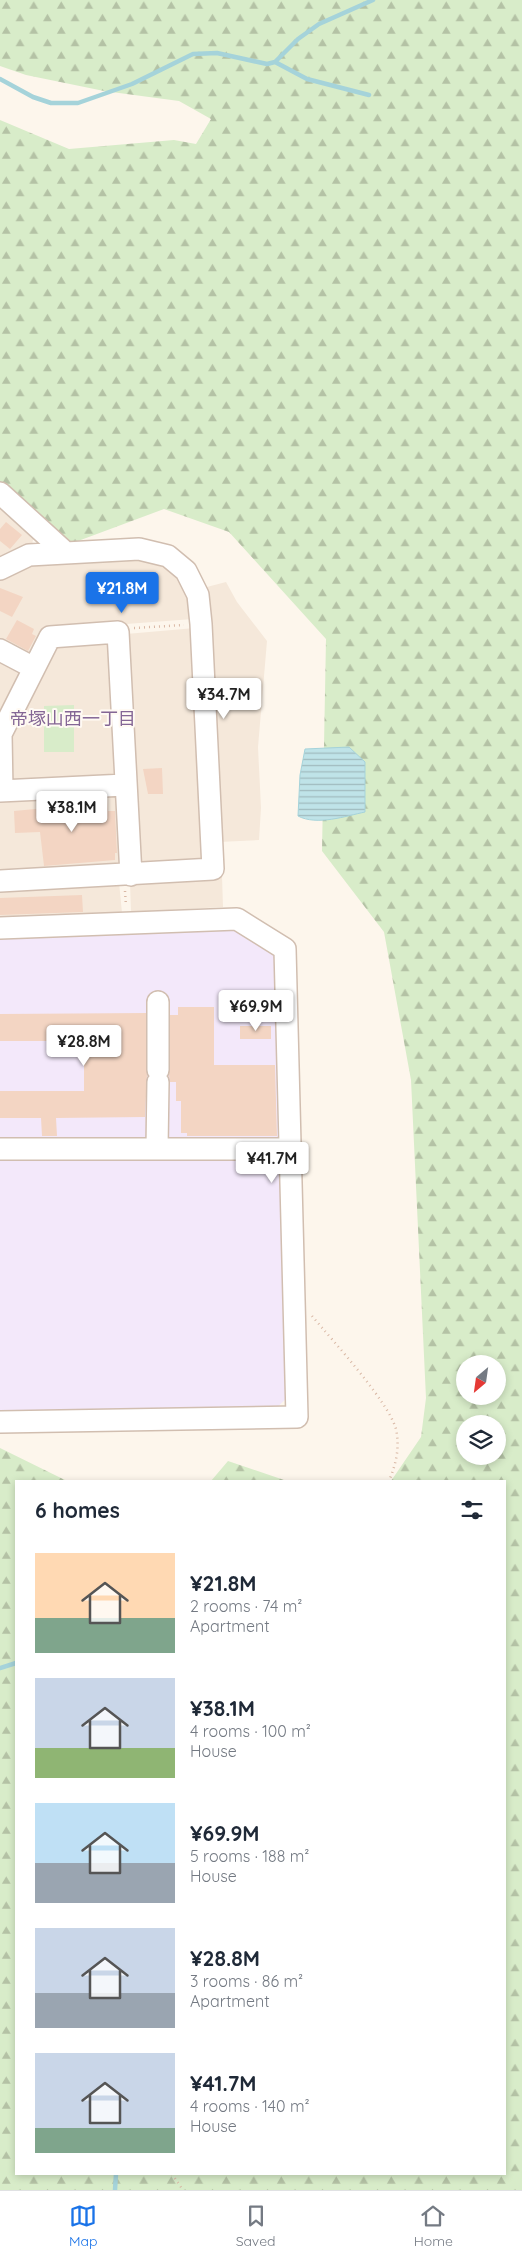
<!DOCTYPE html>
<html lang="en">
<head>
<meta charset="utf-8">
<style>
	:root { --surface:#fff; --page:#f2f2f3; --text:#1f2937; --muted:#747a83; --line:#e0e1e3; --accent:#1a73e8 }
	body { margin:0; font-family:Quicksand,"Noto Sans JP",sans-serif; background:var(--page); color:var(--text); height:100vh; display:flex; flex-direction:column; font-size:19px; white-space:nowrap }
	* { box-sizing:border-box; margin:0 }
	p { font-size:16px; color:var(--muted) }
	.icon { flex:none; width:28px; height:28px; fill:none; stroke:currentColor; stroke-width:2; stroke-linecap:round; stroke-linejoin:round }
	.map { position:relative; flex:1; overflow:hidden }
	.sheet { position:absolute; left:15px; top:1480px; width:491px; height:695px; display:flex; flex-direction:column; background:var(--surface); border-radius:0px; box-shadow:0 2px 8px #0003 }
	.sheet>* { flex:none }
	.needle { width:32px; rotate:209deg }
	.buttons { position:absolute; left:456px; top:1355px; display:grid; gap:10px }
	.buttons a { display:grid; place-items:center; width:50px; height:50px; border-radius:50%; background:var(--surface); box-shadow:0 2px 8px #0003; font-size:25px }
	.price { position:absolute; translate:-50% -42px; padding:0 11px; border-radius:5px; background:#fff; color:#222; font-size:16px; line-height:32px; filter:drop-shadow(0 1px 2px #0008) }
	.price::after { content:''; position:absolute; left:50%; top:30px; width:15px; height:11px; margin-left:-8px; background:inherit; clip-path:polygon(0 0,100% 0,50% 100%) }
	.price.selected { background:var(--accent); color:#fff }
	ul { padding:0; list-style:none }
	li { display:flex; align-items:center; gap:15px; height:125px; padding:0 20px }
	li span { display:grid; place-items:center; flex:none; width:140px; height:100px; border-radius:0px; color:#555 }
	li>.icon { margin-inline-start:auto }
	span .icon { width:60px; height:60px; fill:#fffc; stroke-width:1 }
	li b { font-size:21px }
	h2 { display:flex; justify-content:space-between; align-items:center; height:60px; padding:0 20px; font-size:21px }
	.menu { display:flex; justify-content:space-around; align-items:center; height:70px; border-top:1px solid var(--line); background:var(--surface); font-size:14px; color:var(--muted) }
	.menu a { display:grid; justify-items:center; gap:2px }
	.menu .selected { color:var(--accent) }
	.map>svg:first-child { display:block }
	.residential { fill:#f5e8da }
	.education { fill:#f3e8fa }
	.forest { fill:url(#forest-firs); fill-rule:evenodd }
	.park { fill:#d8ecc9 }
	.water { fill:url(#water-rules); stroke:#a5d3da }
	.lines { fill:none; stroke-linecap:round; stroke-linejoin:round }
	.stream { stroke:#a5d3da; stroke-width:4.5 }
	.building { fill:#f3d5c3 }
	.minor-casing { stroke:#d1beb0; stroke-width:24 }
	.path { stroke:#d9b8a5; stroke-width:2.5; stroke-dasharray:1 4; stroke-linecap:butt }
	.minor { stroke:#fff; stroke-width:21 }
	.labels { text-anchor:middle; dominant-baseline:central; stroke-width:4; stroke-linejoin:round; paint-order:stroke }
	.neighbourhood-label { font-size:18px; fill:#846695; stroke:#fffaf3 }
</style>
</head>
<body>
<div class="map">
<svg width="522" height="2190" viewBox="0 0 522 2190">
	<defs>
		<pattern id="forest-firs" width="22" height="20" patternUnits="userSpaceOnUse" patternTransform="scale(1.25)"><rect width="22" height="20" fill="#d8ecc9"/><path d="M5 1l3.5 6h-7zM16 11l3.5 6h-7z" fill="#b4c2a5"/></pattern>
		<pattern id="water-rules" width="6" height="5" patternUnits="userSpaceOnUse" patternTransform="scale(1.25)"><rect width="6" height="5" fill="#bfe3e8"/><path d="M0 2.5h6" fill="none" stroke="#a0bbbe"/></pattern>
	</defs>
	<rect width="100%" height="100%" fill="#fdf6ec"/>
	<!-- residential -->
	<path class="residential" d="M 0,503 L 35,532 L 31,548 L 0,559 Z
		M 132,555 L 164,564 L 181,578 L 191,598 L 193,619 L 46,630 L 28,660 L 0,644 L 0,577 L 12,566 Z
		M 226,582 L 237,602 L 267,641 L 258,747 L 261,808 L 259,840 L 219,842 L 203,588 Z
		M 195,628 L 205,853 L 198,864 L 146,866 L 136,858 L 126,634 Z
		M 103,641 L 111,646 L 119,768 L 108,780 L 18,783 L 8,774 L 8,732 L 51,652 L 63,643 Z
		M 0,656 L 25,670 L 0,716 Z
		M 111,792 L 120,798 L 124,856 L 114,868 L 0,874 L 0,798 Z
		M 222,876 L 223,907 L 131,912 L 130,882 Z
		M 119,882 L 122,913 L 0,921 L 0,888 Z"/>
	<!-- education -->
	<path class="education" d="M 238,924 L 280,950 L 291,1394 L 269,1415 L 0,1417 L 0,934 Z"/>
	<!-- forest -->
	<path class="forest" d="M 0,0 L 522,0 L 522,2190 L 0,2190 L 0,1448 L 67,1481 L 16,1481 L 16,2174 L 505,2174 L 505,1481 L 391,1481 L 421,1437 L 426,1398 L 411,1080 L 384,932 L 322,851 L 326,639 L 229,532 L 164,509 L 70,544 L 0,483 L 0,120 L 69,149 L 174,140 L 196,144 L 211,119 L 179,101 L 104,91 L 26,75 L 0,66 ZM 465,1364 L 498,1364 L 498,1396 L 465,1396 ZM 465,1424 L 498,1424 L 498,1456 L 465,1456 Z
		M 228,1461 L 287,1481 L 211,1481 Z"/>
	<!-- park -->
	<path class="park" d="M 74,705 L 74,752 L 44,752 L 44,706 Z"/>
	<!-- water -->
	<path class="water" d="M 349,747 L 365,762 L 365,812 C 346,816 317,826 298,816 L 300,775 L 305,749 Z"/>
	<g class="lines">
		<!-- stream -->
		<path class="stream" d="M 275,62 L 307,79 L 369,95
			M 0,79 L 33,97 L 51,103 L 78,103 L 132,84 L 193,54 L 217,53 L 267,64 L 275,62 L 298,39 L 319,24 L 373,0
			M 0,1668 L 16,1663
			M 115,2190 L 116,2174"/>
	</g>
	<!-- building -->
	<path class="building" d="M 6,522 L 22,535 L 10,549 L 0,541 L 0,529 Z
		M 0,588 L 23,597 L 12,617 L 0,611 Z
		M 17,620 L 34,629 L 32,634 L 36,636 L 28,651 L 6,639 Z
		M 162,768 L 163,794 L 148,794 L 143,769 Z
		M 107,800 L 108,811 L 115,811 L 117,853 L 115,853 L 115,860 L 44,866 L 40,832 L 15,833 L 14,811 L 56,807 L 56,809 L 96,807 L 95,801 Z
		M 82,895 L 83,912 L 0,915 L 0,898 Z
		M 178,1007 L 214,1007 L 214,1065 L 275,1065 L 277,1136 L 187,1136 L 187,1133 L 181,1133 L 181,1101 L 176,1101 L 176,1082 L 170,1082 L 169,1076 L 170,1015 L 178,1015 Z
		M 146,1013 L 147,1076 L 145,1117 L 56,1118 L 57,1136 L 42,1136 L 41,1118 L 0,1118 L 0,1091 L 84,1091 L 84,1041 L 0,1041 L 0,1014 Z
		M 240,1026 L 271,1026 L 271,1039 L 240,1039 Z"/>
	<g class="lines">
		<!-- minor casing -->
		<g class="minor-casing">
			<path id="minor" d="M 0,493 L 66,553
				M 0,569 L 29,555 L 139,549 L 168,556 L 186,571 L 198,595 L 201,624 L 213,869 L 0,881
				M 0,650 L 34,668
				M 0,791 L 125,785
				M 2,791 L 1,734 L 50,637 L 118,632 L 131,875
				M 0,928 L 237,919 L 285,949 L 297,1417 L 0,1422
				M 158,1070 L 158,1002
				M 157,1148 L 158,1082
				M 0,1149 L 289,1149"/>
		</g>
		<!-- path -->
		<path class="path" d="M 134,628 L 184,625
			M 125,891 L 126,906
			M 312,1316 C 333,1341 388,1401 396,1429 C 400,1448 396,1464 389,1481
			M 172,2174 L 183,2190"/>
		<!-- minor -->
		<use href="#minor" class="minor"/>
	</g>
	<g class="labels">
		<!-- neighbourhood labels -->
		<g class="neighbourhood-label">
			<text x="73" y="718">帝塚山西一丁目</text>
		</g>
	</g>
</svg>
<div class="buttons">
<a><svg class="needle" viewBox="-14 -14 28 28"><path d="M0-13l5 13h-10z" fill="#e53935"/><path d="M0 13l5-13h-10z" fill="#747a83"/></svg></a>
<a><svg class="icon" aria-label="layers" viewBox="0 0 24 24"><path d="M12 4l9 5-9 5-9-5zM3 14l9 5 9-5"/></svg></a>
</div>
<b class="price selected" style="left:122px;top:614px">¥21.8M</b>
<b class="price" style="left:224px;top:720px">¥34.7M</b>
<b class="price" style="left:72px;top:833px">¥38.1M</b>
<b class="price" style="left:256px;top:1032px">¥69.9M</b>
<b class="price" style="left:84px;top:1067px">¥28.8M</b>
<b class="price" style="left:272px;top:1184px">¥41.7M</b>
<section class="sheet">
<h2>6 homes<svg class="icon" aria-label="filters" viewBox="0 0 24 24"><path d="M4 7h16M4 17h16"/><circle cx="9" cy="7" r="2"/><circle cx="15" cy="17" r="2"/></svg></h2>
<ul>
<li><span style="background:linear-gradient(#ffd9b3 65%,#7fa58c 0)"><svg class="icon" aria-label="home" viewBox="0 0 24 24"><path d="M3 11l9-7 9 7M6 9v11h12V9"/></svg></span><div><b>¥21.8M</b><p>2 rooms · 74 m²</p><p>Apartment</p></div></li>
<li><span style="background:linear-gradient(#c9d6e8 70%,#8fb573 0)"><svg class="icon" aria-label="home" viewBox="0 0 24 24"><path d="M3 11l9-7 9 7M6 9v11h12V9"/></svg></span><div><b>¥38.1M</b><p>4 rooms · 100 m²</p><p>House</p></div></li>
<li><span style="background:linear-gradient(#bfe0f5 60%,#9aa5b1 0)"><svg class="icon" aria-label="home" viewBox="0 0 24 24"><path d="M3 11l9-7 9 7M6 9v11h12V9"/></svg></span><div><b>¥69.9M</b><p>5 rooms · 188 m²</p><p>House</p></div></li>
<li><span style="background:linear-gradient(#c9d6e8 65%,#9aa5b1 0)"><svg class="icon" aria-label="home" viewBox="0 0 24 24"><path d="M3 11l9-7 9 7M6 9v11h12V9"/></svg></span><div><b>¥28.8M</b><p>3 rooms · 86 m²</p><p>Apartment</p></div></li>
<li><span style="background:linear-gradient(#c9d6e8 75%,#7fa58c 0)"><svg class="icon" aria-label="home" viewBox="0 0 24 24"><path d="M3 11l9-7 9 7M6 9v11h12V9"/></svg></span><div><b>¥41.7M</b><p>4 rooms · 140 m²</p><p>House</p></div></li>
</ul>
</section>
</div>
<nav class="menu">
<a class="selected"><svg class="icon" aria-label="map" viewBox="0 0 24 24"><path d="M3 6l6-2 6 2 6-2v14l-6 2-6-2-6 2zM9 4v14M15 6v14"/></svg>Map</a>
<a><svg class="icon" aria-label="saved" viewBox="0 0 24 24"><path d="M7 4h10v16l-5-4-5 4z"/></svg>Saved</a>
<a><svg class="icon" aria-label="home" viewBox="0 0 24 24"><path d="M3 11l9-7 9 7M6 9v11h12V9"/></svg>Home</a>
</nav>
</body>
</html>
